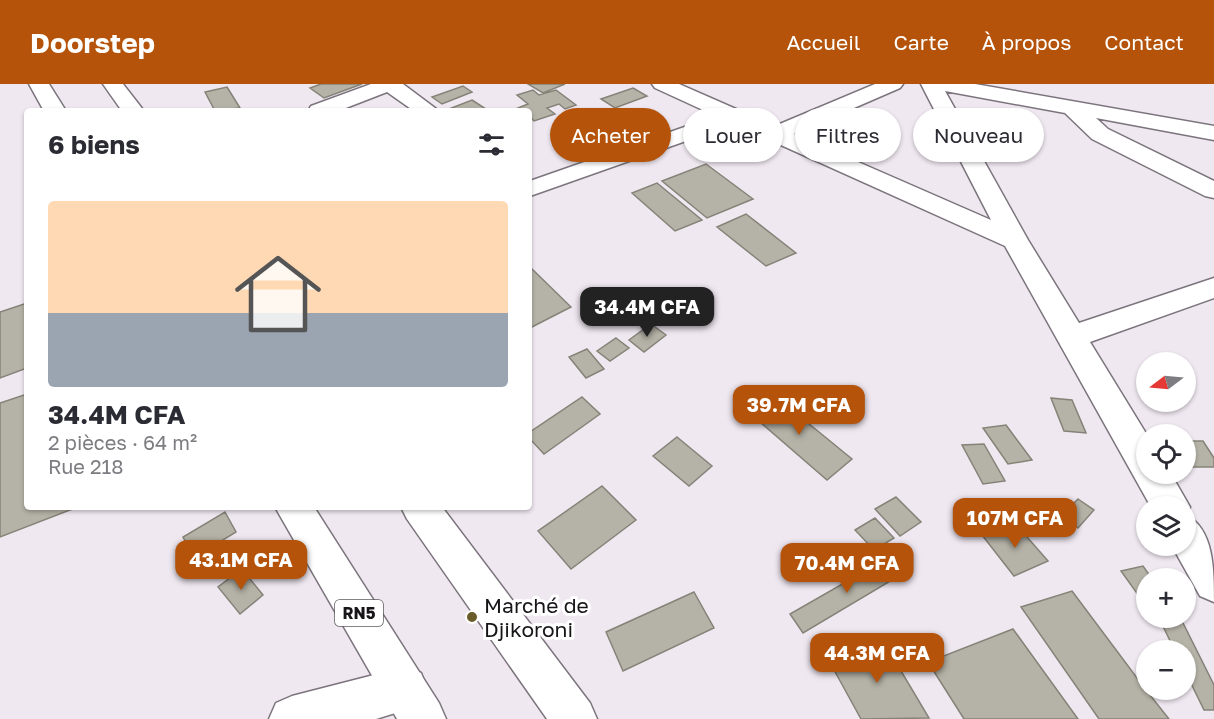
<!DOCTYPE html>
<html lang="fr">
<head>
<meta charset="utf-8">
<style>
	:root { --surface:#fff; --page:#f2f2f3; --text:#2b2b33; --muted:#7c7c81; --accent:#b45309 }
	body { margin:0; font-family:"Golos Text",sans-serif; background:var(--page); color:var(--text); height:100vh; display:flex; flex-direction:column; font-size:22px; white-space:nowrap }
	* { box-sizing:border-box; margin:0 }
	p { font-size:20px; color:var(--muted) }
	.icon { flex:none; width:33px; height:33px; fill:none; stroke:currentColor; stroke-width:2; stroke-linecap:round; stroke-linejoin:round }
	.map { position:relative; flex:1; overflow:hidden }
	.details { position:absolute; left:24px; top:24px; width:508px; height:402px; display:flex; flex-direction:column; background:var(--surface); border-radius:6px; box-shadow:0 2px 4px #0004 }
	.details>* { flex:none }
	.guide { position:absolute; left:550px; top:24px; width:570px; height:54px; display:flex; gap:12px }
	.needle { width:39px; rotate:254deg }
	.fabs { position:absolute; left:1136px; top:268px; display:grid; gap:12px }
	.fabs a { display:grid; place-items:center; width:60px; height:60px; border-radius:50%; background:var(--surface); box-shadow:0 2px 4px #0004; font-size:30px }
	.price { position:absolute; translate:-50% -51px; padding:0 14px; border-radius:12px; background:var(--accent); color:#fff; font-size:20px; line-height:39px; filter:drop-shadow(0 2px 3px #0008) }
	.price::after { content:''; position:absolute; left:50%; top:36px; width:18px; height:14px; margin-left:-9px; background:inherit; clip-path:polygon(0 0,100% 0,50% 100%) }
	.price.selected { background:#222; color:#fff }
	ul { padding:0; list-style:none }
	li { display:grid; align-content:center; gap:12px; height:318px; padding:0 24px }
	li span { display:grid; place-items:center; height:186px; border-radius:6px; color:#555 }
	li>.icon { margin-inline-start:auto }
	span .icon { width:108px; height:108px; fill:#fffc; stroke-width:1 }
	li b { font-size:26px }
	h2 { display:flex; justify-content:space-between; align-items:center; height:72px; padding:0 24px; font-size:26px }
	.chip { padding:0 21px; border-radius:27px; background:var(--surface); box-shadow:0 2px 4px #0004; font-size:21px; line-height:54px }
	.chip.selected { background:var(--accent); color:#fff }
	header { display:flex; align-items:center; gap:36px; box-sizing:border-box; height:84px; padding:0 30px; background:var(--accent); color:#fff }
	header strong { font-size:28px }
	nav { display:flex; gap:33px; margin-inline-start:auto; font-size:21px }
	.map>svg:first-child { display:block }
	.building { fill:#b5b2a7; stroke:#858378; stroke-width:1.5 }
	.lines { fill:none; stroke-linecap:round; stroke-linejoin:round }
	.minor-casing { stroke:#7c747d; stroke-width:3 }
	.trunk-casing { stroke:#7c747d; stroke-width:3 }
	.minor { fill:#fff; fill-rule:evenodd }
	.trunk { fill:#fff; fill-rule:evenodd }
	.poi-dot { fill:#695c29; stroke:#fff; stroke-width:2 }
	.labels { text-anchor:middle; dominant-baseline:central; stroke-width:6; stroke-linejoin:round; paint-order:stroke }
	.shield { fill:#fff; stroke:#5d5b5e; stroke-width:1.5 }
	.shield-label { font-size:16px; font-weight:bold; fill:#181519 }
	.near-poi-label { font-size:21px; fill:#181519; stroke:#fff; text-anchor:start }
</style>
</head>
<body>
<header>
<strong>Doorstep</strong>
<nav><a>Accueil</a><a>Carte</a><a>À propos</a><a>Contact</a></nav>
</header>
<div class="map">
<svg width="1214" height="635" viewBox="0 0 1214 635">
	<rect width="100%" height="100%" fill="#f0e8f1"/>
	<!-- building -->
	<path class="building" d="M 321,0 L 362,0 L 324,14 L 310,4 Z
		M 528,0 L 565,0 L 543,9 Z
		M 463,2 L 472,8 L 442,20 L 432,13 Z
		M 227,3 L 240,24 L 215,27 L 205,8 Z
		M 633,4 L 647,12 L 615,24 L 601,15 Z
		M 533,6 L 539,11 L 556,6 L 576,21 L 565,25 L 559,20 L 547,24 L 555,30 L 534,37 L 530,33 L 530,27 L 522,27 L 518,24 L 528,20 L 517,11 Z
		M 472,16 L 489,27 L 452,27 L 449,25 Z
		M 706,80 L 753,115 L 707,134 L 662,97 Z
		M 657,99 L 702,136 L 675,147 L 632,109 Z
		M 746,130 L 796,169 L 766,182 L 717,143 Z
		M 530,183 L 571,223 L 530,244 Z
		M 27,219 L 27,284 L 0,294 L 0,228 Z
		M 651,240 L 666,251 L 644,268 L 629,256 Z
		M 616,254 L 629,264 L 610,277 L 597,267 Z
		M 587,265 L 604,285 L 586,294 L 569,273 Z
		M 770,308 L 852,375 L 827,396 L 745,325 Z
		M 27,310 L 27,423 L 75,424 L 0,453 L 0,319 Z
		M 582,313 L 600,330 L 544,370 L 530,355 L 530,348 Z
		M 1051,314 L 1072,316 L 1086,349 L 1064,347 Z
		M 1006,341 L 1032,376 L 1008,380 L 983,344 Z
		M 677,353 L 712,382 L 689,402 L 653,372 Z
		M 1185,357 L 1203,357 L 1214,374 L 1214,383 L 1185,383 Z
		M 984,360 L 1005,397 L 983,400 L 962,361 Z
		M 602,402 L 636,436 L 571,485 L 538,447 Z
		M 896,413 L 921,438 L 900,452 L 875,425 Z
		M 1078,415 L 1094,426 L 1078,444 L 1062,431 Z
		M 225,428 L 236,448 L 194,474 L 183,453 Z
		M 875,434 L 894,454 L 874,466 L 855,446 Z
		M 1014,438 L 1048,477 L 1014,492 L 982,451 Z
		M 893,471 L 907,487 L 803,549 L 790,530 Z
		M 1143,482 L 1152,495 L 1146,495 L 1146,522 L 1121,487 Z
		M 242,485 L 263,511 L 240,530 L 218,503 Z
		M 1072,507 L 1146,606 L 1169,635 L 1099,635 L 1021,523 Z
		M 694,508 L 714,544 L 623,587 L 606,548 Z
		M 1159,534 L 1181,535 L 1214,601 L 1214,626 L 1204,626 L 1185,587 L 1185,567 L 1175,567 Z
		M 1013,545 L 1078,635 L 964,635 L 928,578 Z
		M 882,555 L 929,634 L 861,635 L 828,575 Z"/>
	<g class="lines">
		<!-- minor casing -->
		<g class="minor-casing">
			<path id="minor" d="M 371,0 L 403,0 L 439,27 L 414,27 L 387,8 L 338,27 L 308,27 L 311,22 Z
				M 652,0 L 679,0 L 775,42 L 875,0 L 903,0 L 900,4 L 794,50 L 991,136 L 921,0 L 975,0 L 1214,42 L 1214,56 L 1096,34 L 1108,45 L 1214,97 L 1214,114 L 1205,112 L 1092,55 L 1065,29 L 945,7 L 1028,156 L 1079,239 L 1214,194 L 1214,214 L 1090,258 L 1147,351 L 1146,390 L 1171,390 L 1190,423 L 1186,431 C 1214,445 1214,486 1214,518 L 1200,512 L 1172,462 L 1185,462 L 1185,423 L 1151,423 L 1005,162 L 734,40 L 530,112 L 530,97 L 716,32 L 655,4 Z
				M 405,583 L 421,589 L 427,605 L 421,621 L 376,635 L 269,635 L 276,619 L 292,612 Z"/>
		</g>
		<!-- trunk casing -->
		<g class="trunk-casing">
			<path id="trunk" d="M 29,0 L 49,0 L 66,27 L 44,27 Z
				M 103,0 L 123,0 L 144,27 L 122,27 Z
				M 275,423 L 314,423 L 439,619 L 446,635 L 397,635 Z
				M 401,423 L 442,423 L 590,619 L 597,635 L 547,635 L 407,435 Z"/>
		</g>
		<!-- minor -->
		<use href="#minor" class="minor"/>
		<!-- trunk -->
		<use href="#trunk" class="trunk"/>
	</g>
	<!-- markers -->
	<circle class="poi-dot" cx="472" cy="533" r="6"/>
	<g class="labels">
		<!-- shield labels -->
		<rect class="shield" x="335" y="516" width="48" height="26" rx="4.5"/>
		<g class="shield-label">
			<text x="359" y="529">RN5</text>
		</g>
		<!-- near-poi labels -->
		<g class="near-poi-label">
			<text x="484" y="521">Marché de<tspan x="484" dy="24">Djikoroni</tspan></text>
		</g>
	</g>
</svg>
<div class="fabs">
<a><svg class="needle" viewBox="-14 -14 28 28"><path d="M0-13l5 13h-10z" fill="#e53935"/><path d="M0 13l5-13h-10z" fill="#7c7c81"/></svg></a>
<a><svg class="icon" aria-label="locate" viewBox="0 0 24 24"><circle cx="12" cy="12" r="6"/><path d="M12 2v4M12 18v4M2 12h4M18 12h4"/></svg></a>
<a><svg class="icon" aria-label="layers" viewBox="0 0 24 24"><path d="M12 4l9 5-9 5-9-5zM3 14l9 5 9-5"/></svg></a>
<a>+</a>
<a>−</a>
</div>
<b class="price selected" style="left:647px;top:254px">34.4M CFA</b>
<b class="price" style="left:799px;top:352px">39.7M CFA</b>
<b class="price" style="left:1015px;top:465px">107M CFA</b>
<b class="price" style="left:241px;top:507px">43.1M CFA</b>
<b class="price" style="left:847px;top:510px">70.4M CFA</b>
<b class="price" style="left:877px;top:600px">44.3M CFA</b>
<div class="guide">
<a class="chip selected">Acheter</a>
<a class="chip">Louer</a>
<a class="chip">Filtres</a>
<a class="chip">Nouveau</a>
</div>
<section class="details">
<h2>6 biens<svg class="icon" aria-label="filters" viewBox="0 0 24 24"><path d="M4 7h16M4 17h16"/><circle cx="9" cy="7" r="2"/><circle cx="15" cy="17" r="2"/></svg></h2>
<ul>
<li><span style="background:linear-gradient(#ffd9b3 60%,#9aa5b1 0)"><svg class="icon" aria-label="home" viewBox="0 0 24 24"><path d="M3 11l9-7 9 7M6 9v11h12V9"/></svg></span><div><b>34.4M CFA</b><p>2 pièces · 64 m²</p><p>Rue 218</p></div></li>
</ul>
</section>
</div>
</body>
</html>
